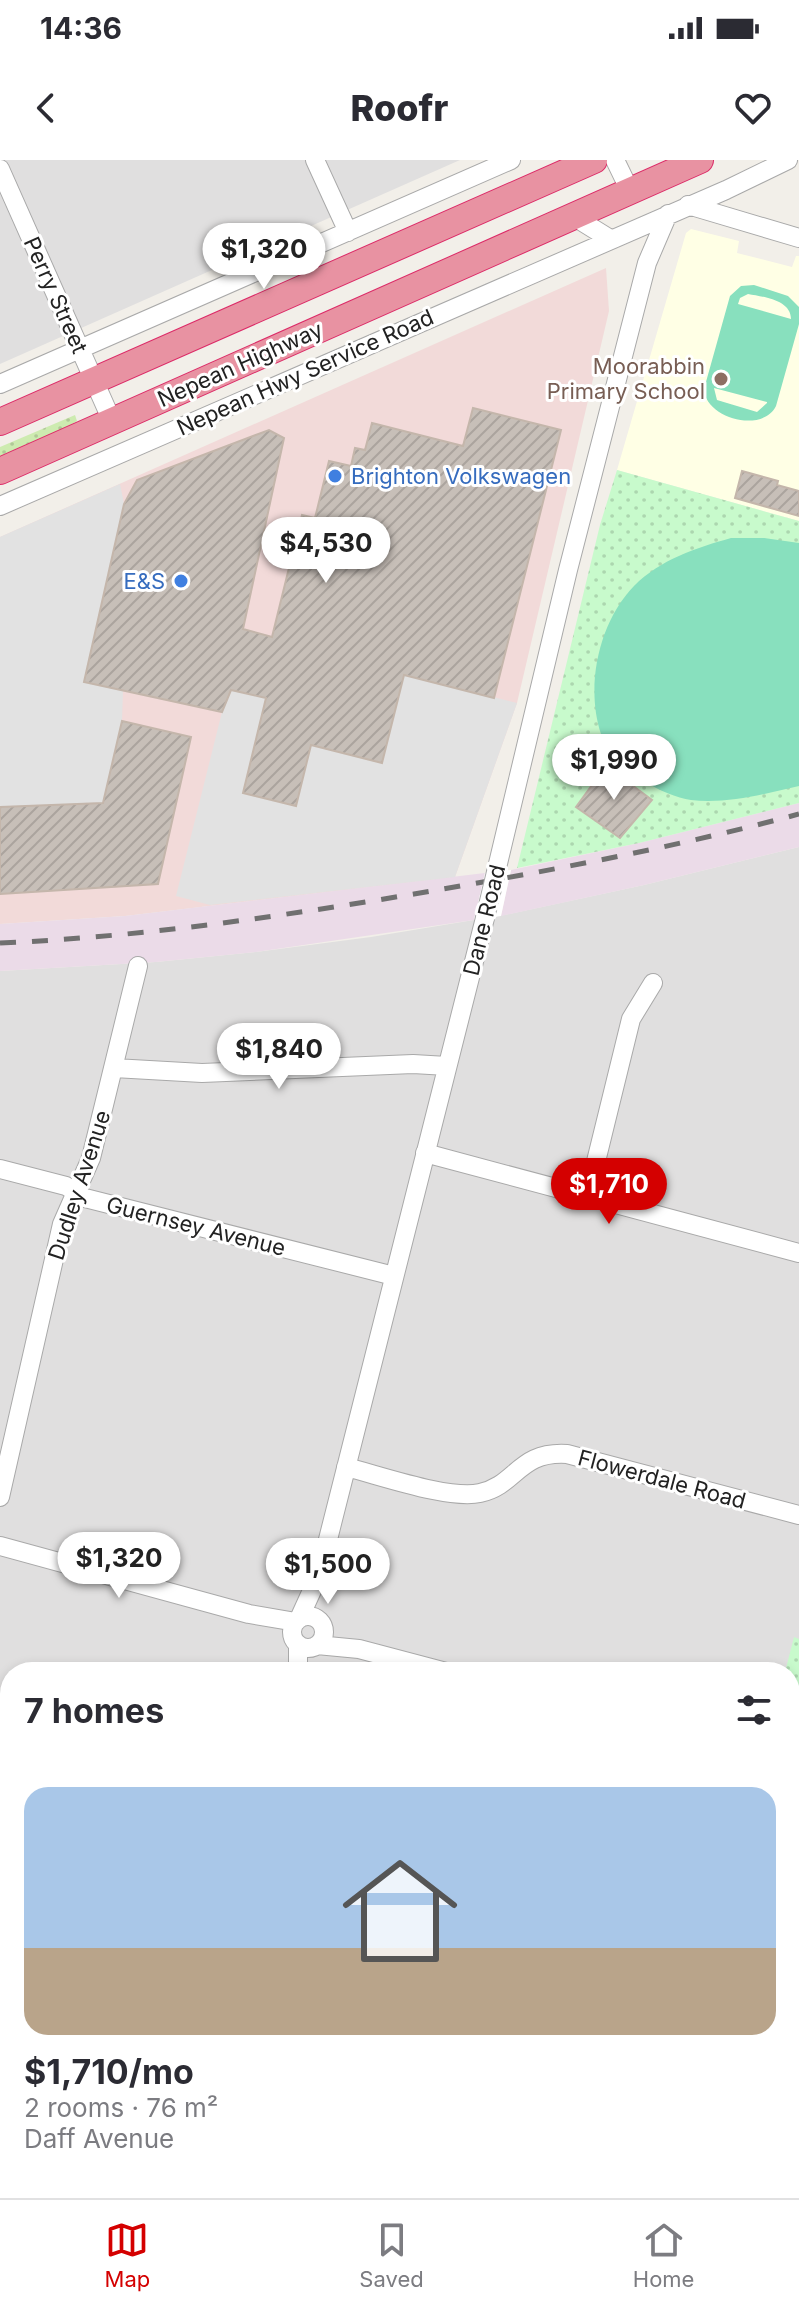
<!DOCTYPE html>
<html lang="en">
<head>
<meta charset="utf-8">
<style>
	:root { --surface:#fff; --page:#f2f2f3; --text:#2b2b33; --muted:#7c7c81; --line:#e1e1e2; --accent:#d40000 }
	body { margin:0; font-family:Inter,sans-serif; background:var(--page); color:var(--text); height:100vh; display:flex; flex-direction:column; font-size:30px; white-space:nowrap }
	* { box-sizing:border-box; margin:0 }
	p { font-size:26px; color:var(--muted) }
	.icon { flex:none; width:44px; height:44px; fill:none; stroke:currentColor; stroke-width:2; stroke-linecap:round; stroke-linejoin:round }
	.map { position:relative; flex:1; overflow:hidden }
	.drawer { position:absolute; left:0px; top:1502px; width:800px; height:536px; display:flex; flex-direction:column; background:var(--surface); border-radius:32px 32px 0 0; box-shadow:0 4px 12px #0003 }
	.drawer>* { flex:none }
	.price { position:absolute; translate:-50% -68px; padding:0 18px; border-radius:28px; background:#fff; color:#222; font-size:26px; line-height:52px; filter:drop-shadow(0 2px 4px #0008) }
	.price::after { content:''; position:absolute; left:50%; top:48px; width:24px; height:18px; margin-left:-12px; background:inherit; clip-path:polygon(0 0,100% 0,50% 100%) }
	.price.on { background:var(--accent); color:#fff }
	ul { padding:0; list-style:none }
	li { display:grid; align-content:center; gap:16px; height:424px; padding:0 24px }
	li span { display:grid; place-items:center; height:248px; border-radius:24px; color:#555 }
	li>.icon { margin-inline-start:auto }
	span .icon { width:144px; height:144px; fill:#fffc; stroke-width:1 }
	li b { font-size:34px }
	h2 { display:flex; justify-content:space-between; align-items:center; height:96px; padding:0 24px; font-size:34px }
	.status { display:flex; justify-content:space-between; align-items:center; height:56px; padding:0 40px; background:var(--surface); direction:ltr }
	.status svg { height:22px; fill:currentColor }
	header { display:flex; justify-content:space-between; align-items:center; height:104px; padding:0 24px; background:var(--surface); font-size:36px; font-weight:800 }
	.dock { display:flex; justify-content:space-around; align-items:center; height:112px; border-top:2px solid var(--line); background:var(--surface); font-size:22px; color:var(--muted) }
	.dock a { display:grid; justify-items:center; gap:4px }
	.dock .on { color:var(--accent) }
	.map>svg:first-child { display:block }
	.residential { fill:#e0dfdf; fill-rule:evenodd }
	.commercial { fill:#f2dad9 }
	.education { fill:#ffffe5 }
	.railway { fill:#ebdbe8 }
	.grass { fill:url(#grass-dots) }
	.park { fill:url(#park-dots) }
	.pitch { fill:#88e0be; fill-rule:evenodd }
	.parking { fill:#e2e2e2 }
	.water { fill:url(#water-waves) }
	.pier { fill:#fff }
	.building { fill:url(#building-hatch); stroke:#c4b6ab; stroke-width:2 }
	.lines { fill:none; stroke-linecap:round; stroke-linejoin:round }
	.minor-casing { stroke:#a9a9a9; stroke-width:20 }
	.highway-casing { stroke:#dc2a67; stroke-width:28 }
	.minor { stroke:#fff; stroke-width:18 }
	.highway { stroke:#e892a2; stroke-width:26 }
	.rail { stroke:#707070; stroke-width:5; stroke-dasharray:16 16; stroke-linecap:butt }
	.minor-bridge-casing { stroke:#a9a9a9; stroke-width:20; stroke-linecap:butt }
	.minor-bridge { stroke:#fff; stroke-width:18 }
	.education-dot { fill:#8d6e63; stroke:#fff; stroke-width:3 }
	.shop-dot { fill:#3f7fe0; stroke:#fff; stroke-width:3 }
	.labels { text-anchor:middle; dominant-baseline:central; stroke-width:6; stroke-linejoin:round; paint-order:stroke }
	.street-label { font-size:22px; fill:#222; stroke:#fff }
	.education-label { font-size:22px; fill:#785e54; stroke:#fff; text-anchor:end }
	.shop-label { font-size:22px; fill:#366cbe; stroke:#fff; text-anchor:start }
</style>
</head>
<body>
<div class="status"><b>14:36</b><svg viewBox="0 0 49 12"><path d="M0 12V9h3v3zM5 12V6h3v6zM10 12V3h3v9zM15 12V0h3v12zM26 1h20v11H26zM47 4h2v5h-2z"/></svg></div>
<header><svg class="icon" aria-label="back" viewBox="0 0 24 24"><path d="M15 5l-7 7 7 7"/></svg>Roofr<svg class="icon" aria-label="heart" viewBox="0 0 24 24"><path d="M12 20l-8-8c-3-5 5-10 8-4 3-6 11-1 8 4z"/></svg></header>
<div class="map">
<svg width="799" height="2038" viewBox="0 0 799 2038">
	<defs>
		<pattern id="grass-dots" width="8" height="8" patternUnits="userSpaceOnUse" patternTransform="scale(2)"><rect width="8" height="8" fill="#cdebb0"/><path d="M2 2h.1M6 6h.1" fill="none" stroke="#b0c997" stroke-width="1.8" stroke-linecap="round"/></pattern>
		<pattern id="park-dots" width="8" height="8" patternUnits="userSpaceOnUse" patternTransform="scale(2)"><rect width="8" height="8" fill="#c8facc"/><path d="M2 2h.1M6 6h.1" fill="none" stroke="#acd6af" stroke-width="1.8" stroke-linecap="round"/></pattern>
		<pattern id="water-waves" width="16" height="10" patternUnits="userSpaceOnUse" patternTransform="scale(2)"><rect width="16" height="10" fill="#aad3df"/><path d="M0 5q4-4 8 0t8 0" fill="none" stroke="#92b5bf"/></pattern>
		<pattern id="building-hatch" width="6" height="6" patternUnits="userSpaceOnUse" patternTransform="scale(2)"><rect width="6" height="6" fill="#c7bfb8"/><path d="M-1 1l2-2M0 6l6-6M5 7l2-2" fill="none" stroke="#aba49e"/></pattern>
	</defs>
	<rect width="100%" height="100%" fill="#f2efe9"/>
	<!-- residential -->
	<path class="residential" d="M 0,0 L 460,0 L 0,204 Z
		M 799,687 L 799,2038 L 0,2038 L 0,811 L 156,802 L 256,792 L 371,777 L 504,755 L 644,725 ZM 10,1512 L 790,1512 L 790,2028 L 10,2028 Z"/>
	<!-- commercial -->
	<path class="commercial" d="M 606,108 L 609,151 L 517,543 L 455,717 L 125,756 L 0,764 L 0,377 Z"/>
	<!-- education -->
	<path class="education" d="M 691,69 L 739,81 L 737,93 L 792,107 L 796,96 L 799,96 L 799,361 L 617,310 L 686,73 Z
		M 0,1681 L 10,1683 L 10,2028 L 151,2028 L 148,2038 L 0,2038 Z"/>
	<!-- railway -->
	<path class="railway" d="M 799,643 L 799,687 L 644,725 L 501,756 L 511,710 L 639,683 Z
		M 485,713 L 474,760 L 256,792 L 156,802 L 0,811 L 0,764 L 125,756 Z"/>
	<!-- grass -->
	<path class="grass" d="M 75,255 L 77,261 L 69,266 L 0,296 L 0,287 Z"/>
	<!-- park -->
	<path class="park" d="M 617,310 L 799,361 L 799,643 L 639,683 L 517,708 L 600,365 Z
		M 794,1477 L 799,1479 L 799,1585 L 790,1582 L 790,1512 L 785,1512 Z
		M 790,1731 L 799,1734 L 799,1789 L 790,1826 Z
		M 202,2028 L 741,2028 L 739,2038 L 200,2038 Z"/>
	<!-- pitch -->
	<path class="pitch" d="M 754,125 L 788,136 L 799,147 L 799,164 L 776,246 C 762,274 705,258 704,229 L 730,136 L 741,126 ZM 748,134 C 764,137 791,140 791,159 L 738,144 L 740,138 ZM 714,228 L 767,242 L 767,243 L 757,252 L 717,240 Z
		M 731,378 L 764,378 L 799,383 L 799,626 C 764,634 727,644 691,640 C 677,638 658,630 646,622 C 629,611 608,593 601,574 C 585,526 599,462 634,426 C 661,399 696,388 731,378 Z
		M 0,1714 L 10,1717 L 10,1774 L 0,1772 Z"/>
	<!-- parking -->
	<path class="parking" d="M 120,324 L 124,344 L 84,521 L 123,530 L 122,561 L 103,643 L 0,647 L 0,377 Z
		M 404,515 L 517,543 L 455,717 L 210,745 L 176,736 L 222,552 L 231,529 L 266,538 L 243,633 L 295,646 L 311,585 L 382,603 Z"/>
	<!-- water -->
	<path class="water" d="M 491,2028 L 548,2028 L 552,2038 L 497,2038 Z"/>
	<!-- pier -->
	<path class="pier" d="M 511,710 L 501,756 L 474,760 L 485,713 Z"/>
	<!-- building -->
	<path class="building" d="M 473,248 L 561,270 L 494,538 L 404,515 L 382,603 L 311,585 L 296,646 L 243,633 L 266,538 L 231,530 L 222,552 L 84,522 L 124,344 L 137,320 L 269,270 L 284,278 L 243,469 L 272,477 L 302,355 L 315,358 L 329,301 L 351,306 L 355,288 L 365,290 L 372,263 L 463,286 Z
		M 742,311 L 778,321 L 777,325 L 799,331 L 799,356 L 735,338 Z
		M 122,561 L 191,577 L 158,724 L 0,734 L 0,647 L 103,643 Z
		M 606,606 L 652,640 L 620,678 L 576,647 Z"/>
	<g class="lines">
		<!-- minor casing -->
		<g class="minor-casing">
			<path id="minor" d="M 315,0 L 348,72
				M 615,0 L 630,31
				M 0,9 L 112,261
				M 688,45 L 799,78
				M 573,56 L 610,79
				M 0,224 L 511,0
				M 0,346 L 726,30 L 788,0
				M 496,712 L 568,410 L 647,103 L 668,54
				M 114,908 L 202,913 L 413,904 L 447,906
				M 425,993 L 799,1093
				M 0,1009 L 66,1026 L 85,1038 L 394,1116
				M 587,1038 L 631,859 L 653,823
				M 346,1307 C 379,1315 449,1340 480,1333 C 517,1325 518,1291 567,1294 L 799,1355
				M 0,1337 L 62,1064 L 91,998 L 138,806
				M 0,1386 L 249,1454 L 296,1462
				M292 1472a16 16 0 1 1 32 0a16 16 0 1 1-32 0Z
				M 299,1459 L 319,1415 L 485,758
				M 298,1484 L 298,1512
				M 317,1485 L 359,1489 L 446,1512
				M 790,1605 L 799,1608
				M 0,1660 L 10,1663
				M 790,1917 L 799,1879
				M 173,2038 L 176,2028
				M 761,2038 L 763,2028"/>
		</g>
		<!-- highway casing -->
		<g class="highway-casing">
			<path id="highway" d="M 0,262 L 594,0
				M 0,311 L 700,0"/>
		</g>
		<!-- minor -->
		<use href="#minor" class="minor"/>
		<!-- highway -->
		<use href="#highway" class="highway"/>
		<!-- rail -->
		<path class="rail" d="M 0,783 C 140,777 276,757 414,734 C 543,712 673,688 799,654"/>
		<!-- minor-bridge casing -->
		<g class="minor-bridge-casing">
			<path id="minor-bridge" d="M 485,758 L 496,712"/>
		</g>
		<!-- minor-bridge -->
		<use href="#minor-bridge" class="minor-bridge"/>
	</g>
	<!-- markers -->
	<circle class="education-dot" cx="721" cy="219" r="8"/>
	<g class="shop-dot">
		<circle cx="335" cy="316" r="8"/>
		<circle cx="181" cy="421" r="8"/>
	</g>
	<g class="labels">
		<!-- street labels -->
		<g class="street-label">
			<text transform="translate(56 135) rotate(66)">Perry Street</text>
			<text transform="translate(240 204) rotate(-24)">Nepean Highway</text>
			<text transform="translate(305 212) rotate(-24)">Nepean Hwy Service Road</text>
			<text transform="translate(484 760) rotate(-76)">Dane Road</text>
			<text transform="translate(79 1025) rotate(-72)">Dudley Avenue</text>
			<text transform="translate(196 1066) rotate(14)">Guernsey Avenue</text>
			<text transform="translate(662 1319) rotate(15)">Flowerdale Road</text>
		</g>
		<!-- education labels -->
		<g class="education-label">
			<text x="705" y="206">Moorabbin<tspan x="705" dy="25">Primary School</tspan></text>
		</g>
		<!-- shop labels -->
		<g class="shop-label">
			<text x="351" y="316">Brighton Volkswagen</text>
			<text x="165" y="421" text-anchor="end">E&amp;S</text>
		</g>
	</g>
</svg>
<b class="price" style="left:264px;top:131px">$1,320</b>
<b class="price" style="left:326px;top:425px">$4,530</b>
<b class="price" style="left:614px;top:642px">$1,990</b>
<b class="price" style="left:279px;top:931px">$1,840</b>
<b class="price on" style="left:609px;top:1066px">$1,710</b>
<b class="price" style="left:119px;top:1440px">$1,320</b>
<b class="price" style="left:328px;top:1446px">$1,500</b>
<section class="drawer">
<h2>7 homes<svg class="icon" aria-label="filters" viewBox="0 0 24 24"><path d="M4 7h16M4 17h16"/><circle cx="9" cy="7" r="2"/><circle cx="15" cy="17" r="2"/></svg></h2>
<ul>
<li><span style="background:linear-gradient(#a9c7e8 65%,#b9a48a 0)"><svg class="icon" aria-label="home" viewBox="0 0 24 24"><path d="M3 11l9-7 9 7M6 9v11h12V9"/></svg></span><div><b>$1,710/mo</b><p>2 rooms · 76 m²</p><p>Daff Avenue</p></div></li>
</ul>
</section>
</div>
<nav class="dock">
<a class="on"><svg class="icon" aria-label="map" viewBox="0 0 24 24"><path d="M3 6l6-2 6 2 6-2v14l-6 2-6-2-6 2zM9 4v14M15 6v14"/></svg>Map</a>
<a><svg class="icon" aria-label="saved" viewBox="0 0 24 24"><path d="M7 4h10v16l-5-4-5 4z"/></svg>Saved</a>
<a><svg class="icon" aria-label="home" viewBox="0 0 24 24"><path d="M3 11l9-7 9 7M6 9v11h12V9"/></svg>Home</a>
</nav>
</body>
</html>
